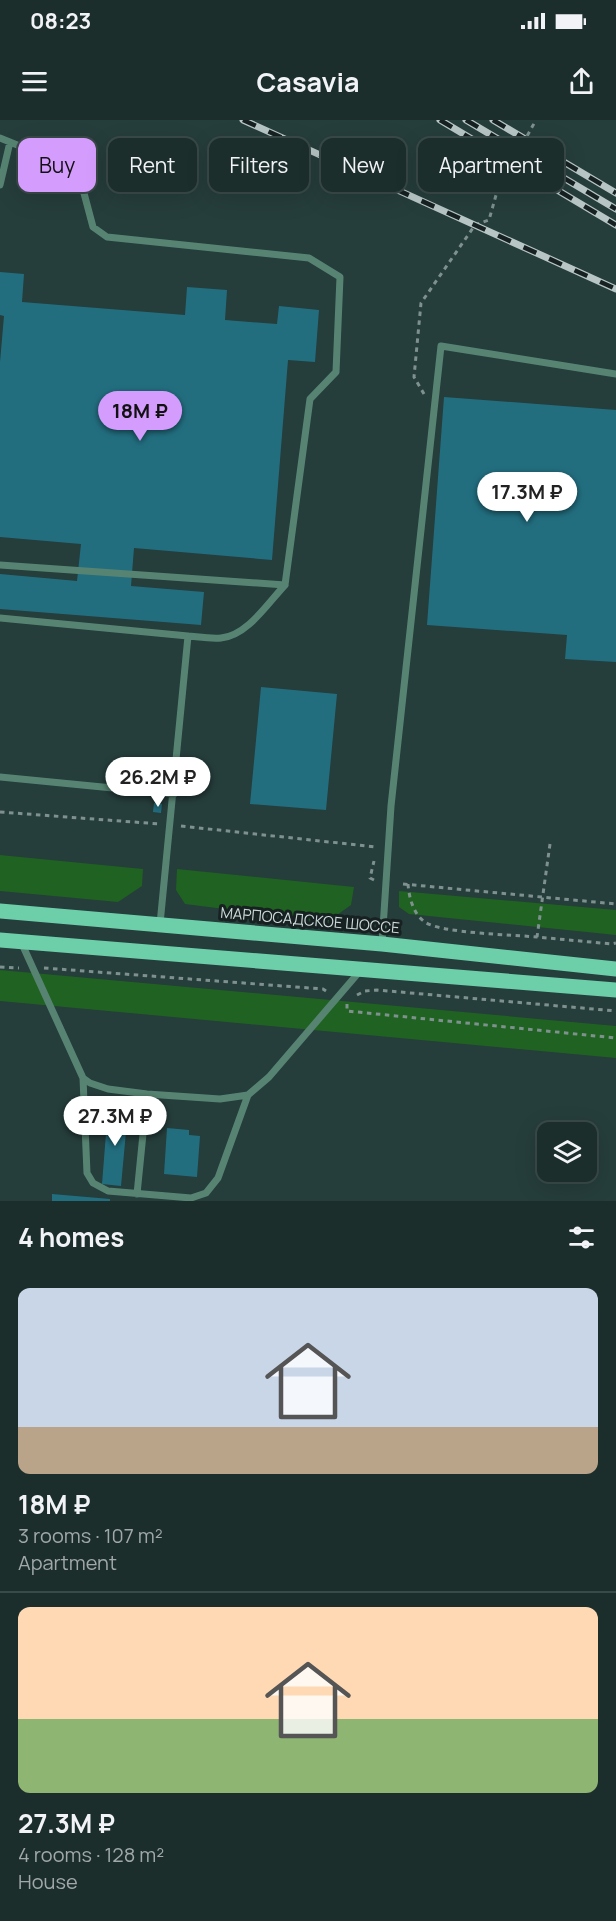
<!DOCTYPE html>
<html lang="en">
<head>
<meta charset="utf-8">
<style>
	:root { --surface:#1c2e2c; --page:#293a38; --text:#f1f3f6; --muted:#a0a8a9; --line:#3a4a48; --accent:#d49cfc }
	body { margin:0; font-family:Manrope,sans-serif; background:var(--page); color:var(--text); height:100vh; display:flex; flex-direction:column; font-size:22px; white-space:nowrap }
	* { box-sizing:border-box; margin:0 }
	p { font-size:20px; color:var(--muted) }
	.icon { flex:none; width:33px; height:33px; fill:none; stroke:currentColor; stroke-width:2; stroke-linecap:round; stroke-linejoin:round }
	.map { position:relative; height:1081px; overflow:hidden }
	.sheet { display:flex; flex-direction:column; background:var(--surface); flex:1 }
	.sheet>* { flex:none }
	.banner { position:absolute; left:18px; top:18px; width:580px; height:54px; display:flex; gap:12px }
	.buttons { position:absolute; left:537px; top:1002px; display:grid; gap:12px }
	.buttons a { display:grid; place-items:center; width:60px; height:60px; border-radius:12px; background:var(--surface); box-shadow:0 6px 24px #0002,0 0 0 2px var(--line); font-size:30px }
	.price { position:absolute; translate:-50% -51px; padding:0 14px; border-radius:21px; background:#fff; color:#222; font-size:20px; line-height:39px; filter:drop-shadow(0 2px 3px #0008) }
	.price::after { content:''; position:absolute; left:50%; top:36px; width:18px; height:14px; margin-left:-9px; background:inherit; clip-path:polygon(0 0,100% 0,50% 100%) }
	.price.selected { background:var(--accent); color:#111 }
	ul { padding:0; list-style:none }
	li { display:grid; align-content:center; gap:12px; height:318px; padding:0 18px }
	li+li { border-top:2px solid var(--line) }
	li span { display:grid; place-items:center; height:186px; border-radius:12px; color:#555 }
	li>.icon { margin-inline-start:auto }
	span .icon { width:108px; height:108px; fill:#fffc; stroke-width:1 }
	li b { font-size:26px }
	h2 { display:flex; justify-content:space-between; align-items:center; height:72px; padding:0 18px; font-size:26px }
	.pill { padding:0 21px; border-radius:12px; background:var(--surface); box-shadow:0 6px 24px #0002,0 0 0 2px var(--line); font-size:21px; line-height:54px }
	.pill.selected { background:var(--accent); color:#111 }
	.status { display:flex; justify-content:space-between; align-items:center; height:42px; padding:0 30px; background:var(--surface); direction:ltr }
	.status svg { height:16px; fill:currentColor }
	header { display:flex; justify-content:space-between; align-items:center; height:78px; padding:0 18px; background:var(--surface); font-size:27px; font-weight:700 }
	.map>svg:first-child { display:block }
	.green { fill:#206221 }
	.building { fill:#226e7f }
	.lines { fill:none; stroke-linecap:round; stroke-linejoin:round }
	.path { stroke:#7e918f; stroke-width:3; stroke-dasharray:4.5 4.5; stroke-linecap:butt }
	.service { stroke:#578472; stroke-width:7 }
	.primary { stroke:#6ccfaa; stroke-width:15 }
	.rail-casing { stroke:#b7c6c5; stroke-width:7 }
	.rail { stroke:#172121; stroke-width:4.5; stroke-dasharray:14; stroke-linecap:butt }
	.labels { text-anchor:middle; dominant-baseline:central; stroke-width:6; stroke-linejoin:round; paint-order:stroke }
	.street-label { font-size:15px; fill:#cddbda; stroke:#172121 }
</style>
</head>
<body>
<div class="status"><b>08:23</b><svg viewBox="0 0 49 12"><path d="M0 12V9h3v3zM5 12V6h3v6zM10 12V3h3v9zM15 12V0h3v12zM26 1h20v11H26zM47 4h2v5h-2z"/></svg></div>
<header><svg class="icon" aria-label="menu" viewBox="0 0 24 24"><path d="M4 6h16M4 12h16M4 18h16"/></svg>Casavia<svg class="icon" aria-label="share" viewBox="0 0 24 24"><path d="M12 15V3M7 8l5-5 5 5M5 13v7h14v-7"/></svg></header>
<div class="map">
<svg width="616" height="1081" viewBox="0 0 616 1081">
	<rect width="100%" height="100%" fill="#253d3b"/>
	<!-- green -->
	<path class="green" d="M 0,735 L 143,749 L 142,766 L 118,782 L 0,771 Z
		M 177,749 L 354,767 L 351,785 L 327,802 L 185,784 L 176,770 Z
		M 399,771 L 616,790 L 616,815 L 409,794 L 399,787 Z
		M 0,850 L 616,906 L 616,938 L 0,881 Z"/>
	<!-- building -->
	<path class="building" d="M 0,152 L 24,154 L 22,182 L 185,195 L 187,167 L 227,170 L 225,200 L 277,204 L 279,186 L 319,190 L 315,242 L 288,240 L 272,440 L 134,428 L 131,466 L 204,472 L 201,505 L 0,489 L 0,454 L 77,461 L 81,424 L 0,417 L 0,242 L 4,196 L 0,195 Z
		M 444,277 L 616,290 L 616,542 L 565,539 L 567,515 L 427,505 Z
		M 261,567 L 337,574 L 326,690 L 250,684 Z
		M 154,683 L 162,684 L 161,693 L 153,692 Z
		M 108,988 L 128,990 L 121,1066 L 102,1064 Z
		M 167,1008 L 189,1010 L 189,1015 L 200,1016 L 197,1057 L 164,1054 Z
		M 52,1074 L 110,1079 L 110,1081 L 52,1081 Z"/>
	<g class="lines">
		<!-- path -->
		<path class="path" d="M 424,274 L 414,257 L 421,183 L 475,105 L 489,100 L 498,68 L 536,0
			M 0,692 L 160,704
			M 181,706 L 376,727 L 376,728
			M 550,724 L 537,817 L 612,824 L 616,823
			M 374,760 L 370,758 L 374,741
			M 403,764 L 616,784
			M 408,764 C 409,777 413,794 425,802 C 439,813 515,815 537,817
			M 0,847 L 19,848
			M 44,848 L 323,869 L 326,871
			M 357,875 L 365,871 L 377,870 L 616,891
			M 347,884 L 347,891 L 616,918"/>
		<!-- service -->
		<path class="service" d="M 0,18 L 69,46 L 81,62 L 93,107 L 107,117 L 309,138 L 340,157 L 336,252 L 310,279 L 285,465 L 0,445
			M 0,65 L 10,22
			M 0,498 L 188,516 L 160,804
			M 188,516 C 199,517 211,519 221,518 C 247,516 268,483 285,465
			M 0,657 L 174,674
			M 382,823 L 391,686 L 441,226 L 616,254
			M 22,824 L 83,958 L 90,963 L 108,969 L 147,974 L 220,979 L 248,975 L 269,957 L 360,851
			M 83,958 L 87,1053 L 93,1063 L 108,1071 L 191,1078 L 206,1073 L 218,1058 L 248,975
			M 137,1074 L 147,974"/>
		<!-- primary -->
		<path class="primary" d="M 0,791 L 382,824 L 616,849
			M 0,820 L 616,870"/>
		<!-- rail casing -->
		<g class="rail-casing">
			<path id="rail" d="M 243,0 L 616,169
				M 440,0 L 616,105
				M 466,0 L 616,89
				M 493,0 L 616,73"/>
		</g>
		<!-- rail -->
		<use href="#rail" class="rail"/>
	</g>
	<g class="labels">
		<!-- street labels -->
		<g class="street-label">
			<text transform="translate(310 800) rotate(5)">МАРПОСАДСКОЕ ШОССЕ</text>
		</g>
	</g>
</svg>
<div class="buttons">
<a><svg class="icon" aria-label="layers" viewBox="0 0 24 24"><path d="M12 4l9 5-9 5-9-5zM3 14l9 5 9-5"/></svg></a>
</div>
<b class="price selected" style="left:140px;top:322px">18M ₽</b>
<b class="price" style="left:527px;top:403px">17.3M ₽</b>
<b class="price" style="left:158px;top:688px">26.2M ₽</b>
<b class="price" style="left:115px;top:1027px">27.3M ₽</b>
<div class="banner">
<a class="pill selected">Buy</a>
<a class="pill">Rent</a>
<a class="pill">Filters</a>
<a class="pill">New</a>
<a class="pill">Apartment</a>
</div>
</div>
<section class="sheet">
<h2>4 homes<svg class="icon" aria-label="filters" viewBox="0 0 24 24"><path d="M4 7h16M4 17h16"/><circle cx="9" cy="7" r="2"/><circle cx="15" cy="17" r="2"/></svg></h2>
<ul>
<li><span style="background:linear-gradient(#c9d6e8 75%,#b9a48a 0)"><svg class="icon" aria-label="home" viewBox="0 0 24 24"><path d="M3 11l9-7 9 7M6 9v11h12V9"/></svg></span><div><b>18M ₽</b><p>3 rooms · 107 m²</p><p>Apartment</p></div></li>
<li><span style="background:linear-gradient(#ffd9b3 60%,#8fb573 0)"><svg class="icon" aria-label="home" viewBox="0 0 24 24"><path d="M3 11l9-7 9 7M6 9v11h12V9"/></svg></span><div><b>27.3M ₽</b><p>4 rooms · 128 m²</p><p>House</p></div></li>
</ul>
</section>
</body>
</html>
